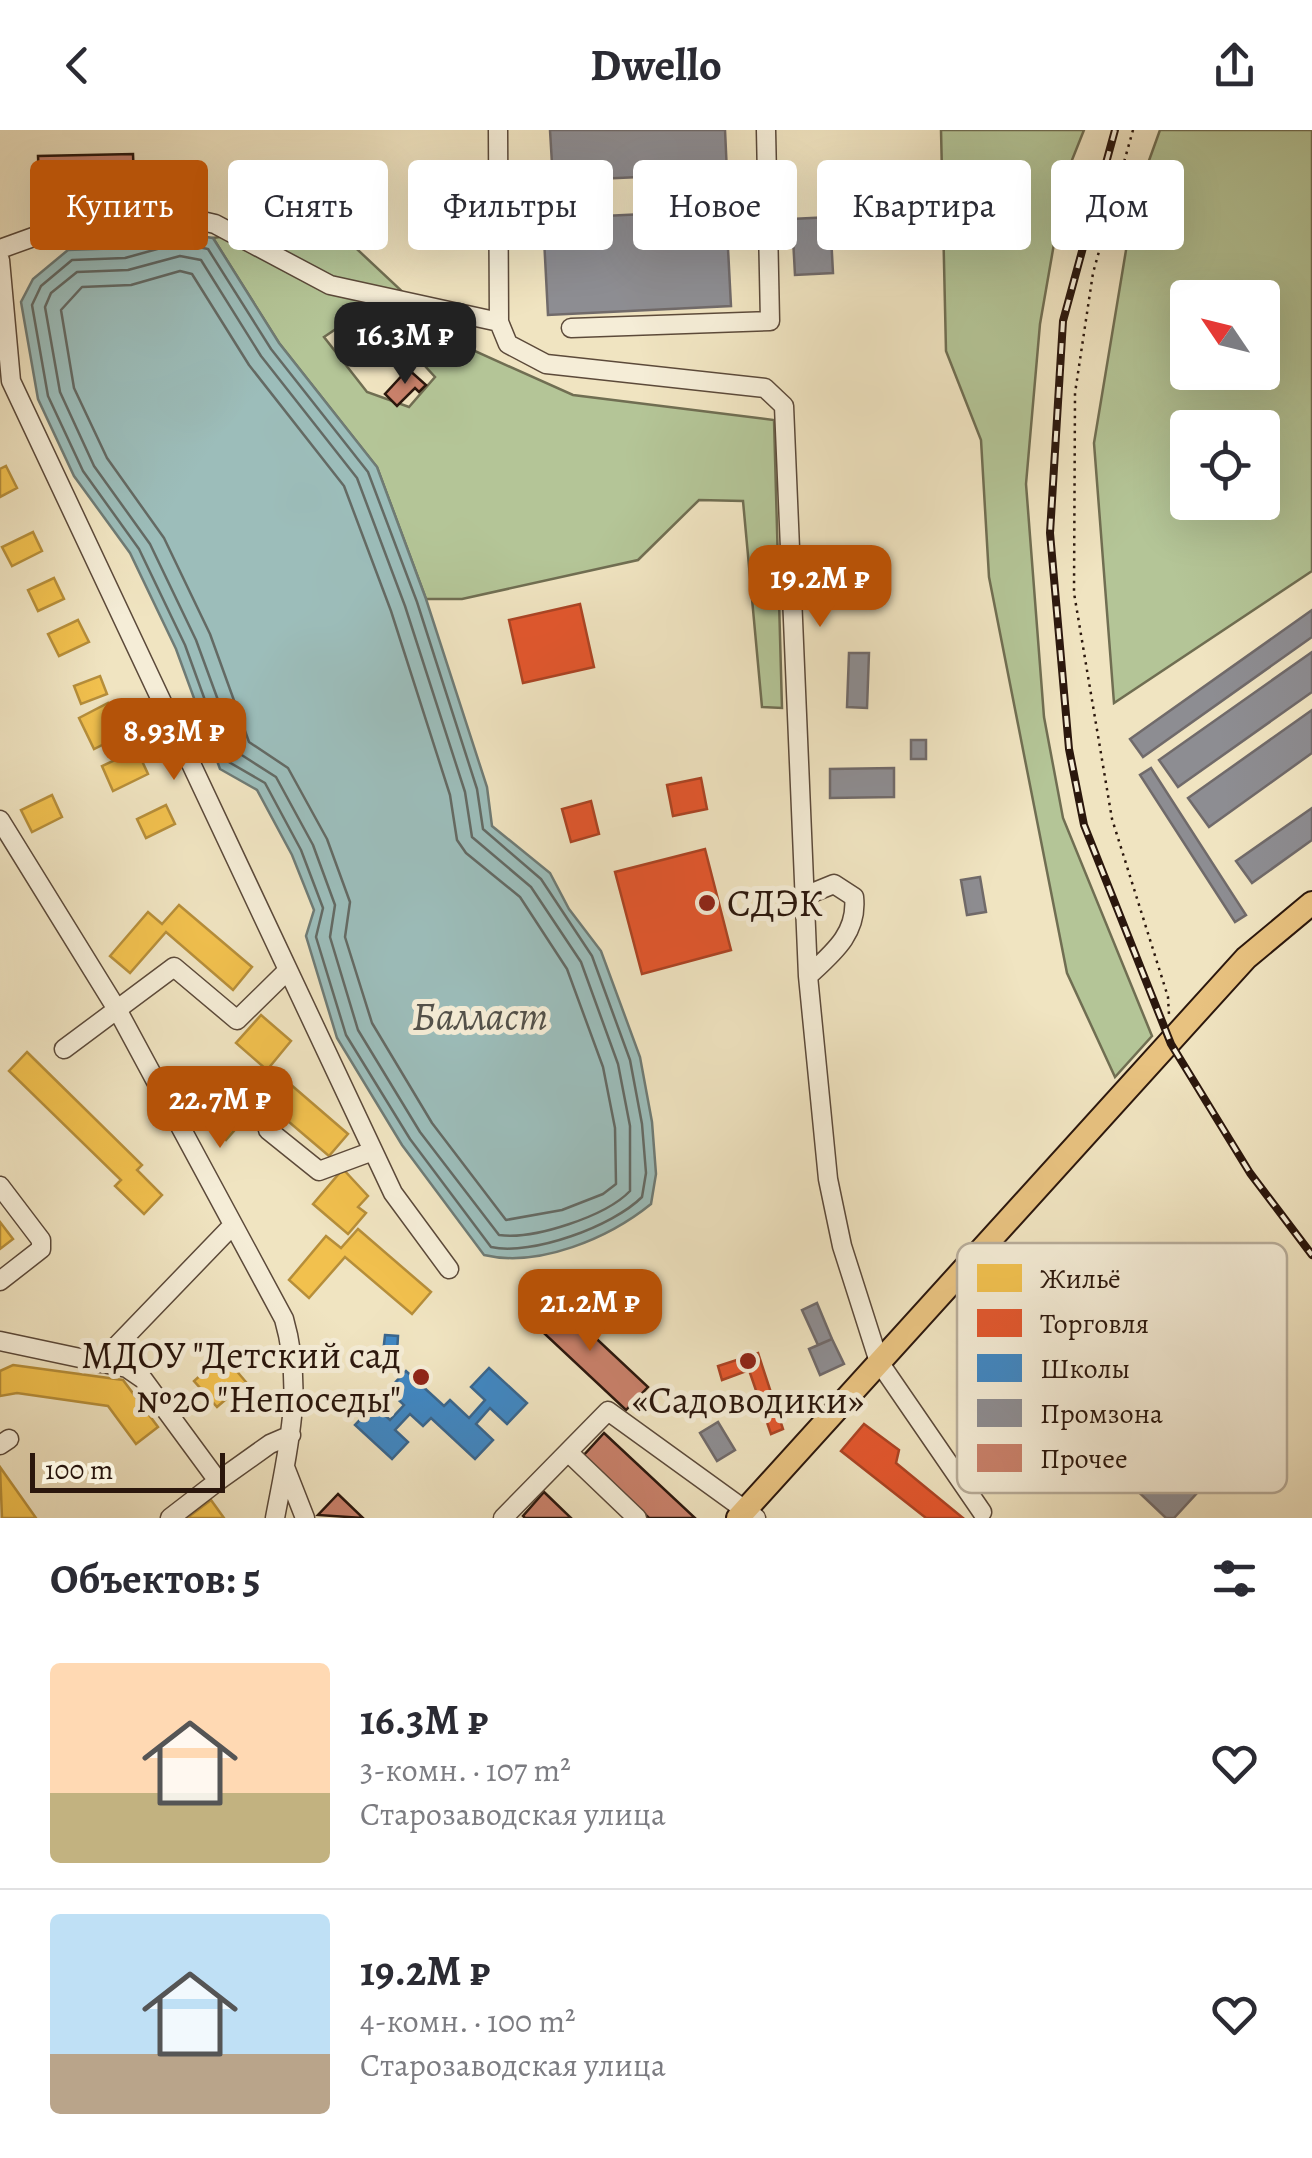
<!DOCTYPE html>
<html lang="ru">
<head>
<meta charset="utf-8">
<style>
	:root { --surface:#fff; --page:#f7f7f7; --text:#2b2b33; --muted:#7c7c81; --line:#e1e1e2; --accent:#b45309 }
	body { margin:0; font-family:Alegreya,serif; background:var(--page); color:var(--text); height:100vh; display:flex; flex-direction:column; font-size:38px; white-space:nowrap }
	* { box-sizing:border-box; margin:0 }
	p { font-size:32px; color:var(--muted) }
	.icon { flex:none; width:55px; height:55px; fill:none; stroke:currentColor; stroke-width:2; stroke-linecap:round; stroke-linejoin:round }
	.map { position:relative; height:1388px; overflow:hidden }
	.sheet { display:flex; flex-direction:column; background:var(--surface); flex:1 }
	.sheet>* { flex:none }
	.top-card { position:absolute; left:30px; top:30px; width:1252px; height:90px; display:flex; gap:20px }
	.needle { width:65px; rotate:305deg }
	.buttons { position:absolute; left:1170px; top:150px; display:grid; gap:20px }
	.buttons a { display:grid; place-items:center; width:110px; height:110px; border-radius:10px; background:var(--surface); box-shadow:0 10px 40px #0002; font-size:50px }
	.scale { position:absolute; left:30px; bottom:25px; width:195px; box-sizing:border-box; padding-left:10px; border:5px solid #2b170d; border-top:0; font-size:28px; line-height:35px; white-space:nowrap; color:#2b170d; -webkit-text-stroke:8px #f5edd7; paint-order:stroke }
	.price { position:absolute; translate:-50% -85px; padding:0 22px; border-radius:20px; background:var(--accent); color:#fff; font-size:32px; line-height:65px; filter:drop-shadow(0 2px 5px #0008) }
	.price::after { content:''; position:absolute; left:50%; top:60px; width:30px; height:22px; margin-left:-15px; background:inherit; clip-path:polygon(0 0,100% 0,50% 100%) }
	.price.current { background:#222; color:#fff }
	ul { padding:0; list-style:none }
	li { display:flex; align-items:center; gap:30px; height:250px; padding:0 50px }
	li+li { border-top:2px solid var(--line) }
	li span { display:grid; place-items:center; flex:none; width:280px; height:200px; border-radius:10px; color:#555 }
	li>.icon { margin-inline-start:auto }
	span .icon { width:120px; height:120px; fill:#fffc; stroke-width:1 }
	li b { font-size:42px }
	h2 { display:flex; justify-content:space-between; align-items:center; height:120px; padding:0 50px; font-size:42px }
	.chip { padding:0 35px; border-radius:10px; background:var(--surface); box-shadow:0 10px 40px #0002; font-size:35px; line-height:90px }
	.chip.current { background:var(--accent); color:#fff }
	header { display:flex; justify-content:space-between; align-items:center; height:130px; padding:0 50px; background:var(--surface); font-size:45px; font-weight:700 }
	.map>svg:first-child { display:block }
	.green { fill:#b4c597; stroke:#706e52; stroke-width:2.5; fill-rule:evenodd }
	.water { fill:#9cbdba; stroke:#6f7b75; stroke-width:2.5 }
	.homes { fill:#f2c14e; stroke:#b68e3a; stroke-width:2.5 }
	.shops { fill:#e4572e; stroke:#ac4424; stroke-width:2.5 }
	.schools { fill:#3f88c5; stroke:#39668e; stroke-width:2.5 }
	.industry { fill:#8d8d92; stroke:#706a6a; stroke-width:2.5 }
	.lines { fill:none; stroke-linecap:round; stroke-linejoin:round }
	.shore { stroke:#646a64; stroke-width:2.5 }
	.building { fill:#c9816b; stroke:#2b170d; stroke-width:2.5 }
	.minor-casing { stroke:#5c4a3a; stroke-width:21 }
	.major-casing { stroke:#2b170d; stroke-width:26 }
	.path { stroke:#2b170d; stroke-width:2.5; stroke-dasharray:2.5 5; stroke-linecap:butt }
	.minor { stroke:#f5edd7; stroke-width:18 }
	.major { stroke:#e8c280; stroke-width:22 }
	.rail-casing { stroke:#2b170d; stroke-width:8 }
	.rail { stroke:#f5edd7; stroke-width:4; stroke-dasharray:11; stroke-linecap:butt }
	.poi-dot { fill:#8f2418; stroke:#f5edd7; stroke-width:4 }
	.labels { text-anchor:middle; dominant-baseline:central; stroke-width:10; stroke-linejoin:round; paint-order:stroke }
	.poi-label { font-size:38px; fill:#2b170d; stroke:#f5edd7; text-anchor:start }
	.water-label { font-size:40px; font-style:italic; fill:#53514a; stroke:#f5edd7 }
	.key { fill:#f5edd7; stroke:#b8ad9a; stroke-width:2.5 }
	.key-label { font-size:28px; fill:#2b170d }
</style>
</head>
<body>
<header><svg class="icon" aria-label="back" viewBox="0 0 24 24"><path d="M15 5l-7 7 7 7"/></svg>Dwello<svg class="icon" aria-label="share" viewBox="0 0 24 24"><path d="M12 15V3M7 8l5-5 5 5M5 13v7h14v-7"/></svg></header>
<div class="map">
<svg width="1312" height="1388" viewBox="0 0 1312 1388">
	<rect width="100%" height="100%" fill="#f0e4c1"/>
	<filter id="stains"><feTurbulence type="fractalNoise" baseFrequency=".002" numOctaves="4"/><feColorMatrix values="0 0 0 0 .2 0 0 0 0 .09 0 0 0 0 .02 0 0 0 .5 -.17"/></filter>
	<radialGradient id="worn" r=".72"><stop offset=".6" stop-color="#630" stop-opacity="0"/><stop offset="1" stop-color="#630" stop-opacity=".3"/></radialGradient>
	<!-- green -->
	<path class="green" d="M 941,0 L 1084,0 L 1066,45 L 1040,194 L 1026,354 L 1044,587 L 1063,688 L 1152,906 L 1115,947 L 1067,843 L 989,447 L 981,310 L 946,221 Z
		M 1160,0 L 1312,0 L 1312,441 L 1114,573 L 1094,313 L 1134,72 ZM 1188,168 L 1262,168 L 1262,242 L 1188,242 ZM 1188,298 L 1262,298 L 1262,372 L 1188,372 Z
		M 327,91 L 457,213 L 573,265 L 774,290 L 782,578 L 762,577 L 743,371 L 699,370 L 638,430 L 462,469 L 426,469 L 377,337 L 279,213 L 213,108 ZM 370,176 L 435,247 L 409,277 L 367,262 L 324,207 Z"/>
	<!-- water -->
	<path class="water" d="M 178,103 L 213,108 L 279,213 L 377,337 L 426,469 L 487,657 L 492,696 L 550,743 L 569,779 L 601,821 L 640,927 L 652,992 L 656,1044 L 651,1074 C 609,1108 539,1138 484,1125 L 402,1015 L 337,908 L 306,806 L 314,780 L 292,725 L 257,660 L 220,639 L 176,519 L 130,423 L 74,346 L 38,269 L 21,172 L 33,149 L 68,120 L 123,118 Z"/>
	<!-- homes -->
	<path class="homes" d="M 6,336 L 17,358 L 0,367 L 0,339 Z
		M 33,402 L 42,421 L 12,436 L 2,417 Z
		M 54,448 L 64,469 L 38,481 L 28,460 Z
		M 78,490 L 89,512 L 59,526 L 48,504 Z
		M 100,546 L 107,564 L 81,574 L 74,556 Z
		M 108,573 L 124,604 L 94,619 L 79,588 Z
		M 137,620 L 148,644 L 113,661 L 102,636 Z
		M 52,665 L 62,687 L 32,702 L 21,680 Z
		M 166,675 L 175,694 L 146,708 L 137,689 Z
		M 179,775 L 252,837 L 233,860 L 166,802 L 130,843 L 110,826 L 148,782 L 162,794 Z
		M 261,885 L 291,911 L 267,940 L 236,913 Z
		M 27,922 L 142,1035 L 137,1040 L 162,1065 L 144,1084 L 115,1056 L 121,1050 L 9,941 Z
		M 275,941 L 348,1004 L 329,1026 L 262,969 L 226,1010 L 206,992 L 244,948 L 258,961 Z
		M 343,1039 L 368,1066 L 358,1077 L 366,1083 L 348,1104 L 313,1074 Z
		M 0,1092 L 13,1109 L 0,1119 Z
		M 358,1099 L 431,1162 L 412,1184 L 345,1127 L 309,1168 L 289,1150 L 326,1106 L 341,1118 Z
		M 223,1225 L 246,1252 L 217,1277 L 194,1251 Z
		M 13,1235 L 123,1250 L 158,1297 L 136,1314 L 108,1276 L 17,1263 L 0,1266 L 0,1241 Z
		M 0,1337 L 36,1388 L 2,1388 Z
		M 211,1370 L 224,1388 L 187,1388 Z"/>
	<!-- shops -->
	<path class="shops" d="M 580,474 L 594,537 L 523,553 L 509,490 Z
		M 701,648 L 707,679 L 673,686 L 667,655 Z
		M 591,671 L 599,704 L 571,712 L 562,679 Z
		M 705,719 L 731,820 L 642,844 L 615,742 Z
		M 758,1223 L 783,1299 L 771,1304 L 749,1240 L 722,1250 L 718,1236 Z
		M 864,1294 L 899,1320 L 896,1333 L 963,1388 L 926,1388 L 841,1321 Z"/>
	<!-- schools -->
	<path class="schools" d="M 385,1205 L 398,1206 L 397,1224 L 383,1223 Z
		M 489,1238 L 527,1273 L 507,1294 L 490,1278 L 476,1294 L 493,1310 L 475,1329 L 431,1288 L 423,1296 L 410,1284 L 395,1300 L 408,1312 L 392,1329 L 355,1295 L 374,1275 L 390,1290 L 404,1275 L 388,1260 L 406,1241 L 444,1276 L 450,1270 L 469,1288 L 485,1270 L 471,1257 Z"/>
	<!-- industry -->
	<path class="industry" d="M 550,0 L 725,0 L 727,43 L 553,51 Z
		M 726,80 L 731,176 L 548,185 L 543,89 Z
		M 830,87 L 833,143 L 795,145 L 792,89 Z
		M 1312,480 L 1312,507 L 1143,627 L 1130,609 Z
		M 1312,522 L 1312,562 L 1178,657 L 1159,630 Z
		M 849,523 L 869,523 L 867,578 L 847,577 Z
		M 1312,580 L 1312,623 L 1209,697 L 1188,668 Z
		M 911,610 L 926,610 L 926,629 L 911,629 Z
		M 894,638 L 894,667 L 830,668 L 830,639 Z
		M 1151,638 L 1246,785 L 1235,792 L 1140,645 Z
		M 1312,678 L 1312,710 L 1252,753 L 1236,731 Z
		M 980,747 L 986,782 L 967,785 L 961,750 Z
		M 817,1173 L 832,1209 L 818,1215 L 802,1180 Z
		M 832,1209 L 844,1234 L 820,1245 L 809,1219 Z
		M 1116,1288 L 1197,1363 L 1174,1388 L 1166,1388 L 1090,1316 Z
		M 718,1292 L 735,1320 L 717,1331 L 700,1303 Z"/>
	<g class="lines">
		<!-- shore -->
		<path class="shore" d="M 179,113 L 208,119 L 271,219 L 368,342 L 417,472 L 477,659 L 483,699 L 541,749 L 592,826 L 630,930 L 642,994 L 646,1043 L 642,1067 C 613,1096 532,1126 491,1117 L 410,1009 L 346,905 L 316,807 L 323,778 L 301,720 L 265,653 L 227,631 L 185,515 L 139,419 L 83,341 L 48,266 L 32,175 L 41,156 L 72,130 L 125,128 Z
			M 180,126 L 201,130 L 261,226 L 357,348 L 405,476 L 465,662 L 472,707 L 531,757 L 581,832 L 618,934 L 630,996 L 630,1061 C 606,1086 534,1110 499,1105 L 420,1002 L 358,900 L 330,807 L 335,775 L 313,715 L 276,647 L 237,622 L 196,510 L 150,414 L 94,336 L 60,262 L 45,177 L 51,163 L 77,142 L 128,140 Z
			M 180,141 L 192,144 L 249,235 L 344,356 L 391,481 L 450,665 L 457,710 L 466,723 L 520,767 L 567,839 L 603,937 L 615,998 L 616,1054 L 603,1064 L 562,1080 L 506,1090 L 432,993 L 372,893 L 345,807 L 350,772 L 327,709 L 288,638 L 249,612 L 210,504 L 164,408 L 107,328 L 74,258 L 61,180 L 82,157 L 131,155 Z"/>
	</g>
	<!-- building -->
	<path class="building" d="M 133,24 L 134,49 L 39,51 L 38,26 Z
		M 408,239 L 426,255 L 419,262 L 415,258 L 397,276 L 385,264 Z
		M 553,1168 L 648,1257 L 626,1280 L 531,1191 Z
		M 604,1303 L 695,1388 L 649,1388 L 583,1326 Z
		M 544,1362 L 571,1388 L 525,1388 L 523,1386 Z
		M 338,1364 L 363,1388 L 318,1385 Z"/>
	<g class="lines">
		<!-- minor casing -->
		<g class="minor-casing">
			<path id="minor" d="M 498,0 L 499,192 L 508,214 L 546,234 L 765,258 L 784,276 L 808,846 L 828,1049 L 842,1116 L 879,1232 L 982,1382
				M 0,119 L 75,92 L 185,87 L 215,94 L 330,155 L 499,192
				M 0,130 L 11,251 L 393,1063 L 449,1139
				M 571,198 L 770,191 L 766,0
				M 0,690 L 118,881 L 284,1189 C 304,1258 288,1319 275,1388
				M 807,765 L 834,754 L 854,767 C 858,803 833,823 808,846
				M 64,919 L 174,837 L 237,890 L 288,840
				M 268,1000 L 319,1041 L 373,1021
				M 0,1056 L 41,1110 L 41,1119 L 0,1151
				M 0,1211 L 127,1238 L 143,1249 L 218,1351 L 270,1314 L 291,1305
				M 100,1233 L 233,1095
				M 0,1315 L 9,1309
				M 568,1322 L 637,1388
				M 285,1337 L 305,1388
				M 170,1388 L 218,1351
				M 503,1388 L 608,1281 L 756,1388"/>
		</g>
		<!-- major casing -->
		<g class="major-casing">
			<path id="major" d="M 738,1388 L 1246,828 L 1312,773"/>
		</g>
		<!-- path -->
		<path class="path" d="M 1133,0 L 1093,143 L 1075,263 L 1074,463 L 1112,689 L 1168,867 L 1169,885"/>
		<!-- minor -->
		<use href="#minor" class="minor"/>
		<!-- major -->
		<use href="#major" class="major"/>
		<!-- rail casing -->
		<g class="rail-casing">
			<path id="rail" d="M 1115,0 L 1063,191 L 1050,403 L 1069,619 L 1084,695 L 1171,914 L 1250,1043 L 1312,1125"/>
		</g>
		<!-- rail -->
		<use href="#rail" class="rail"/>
	</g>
	<!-- markers -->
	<g class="poi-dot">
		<circle cx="707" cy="773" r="10"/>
		<circle cx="748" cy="1231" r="10"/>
		<circle cx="421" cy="1247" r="10"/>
	</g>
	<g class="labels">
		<!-- poi labels -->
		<g class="poi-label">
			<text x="727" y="773">СДЭК</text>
			<text x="401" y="1225" text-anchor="end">МДОУ "Детский сад<tspan x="401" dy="44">№20 "Непоседы"</tspan></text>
			<text x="748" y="1270" text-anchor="middle">«Садоводики»</text>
		</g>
		<!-- water labels -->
		<g class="water-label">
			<text x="480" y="886">Балласт</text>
		</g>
	</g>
	<!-- legend -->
	<rect x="957" y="1113" width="330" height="250" rx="15" class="key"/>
	<rect x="977" y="1134" width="45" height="28" fill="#f2c14e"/>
	<rect x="977" y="1179" width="45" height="28" fill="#e4572e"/>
	<rect x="977" y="1224" width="45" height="28" fill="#3f88c5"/>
	<rect x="977" y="1269" width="45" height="28" fill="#8d8d92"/>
	<rect x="977" y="1314" width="45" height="28" fill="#c9816b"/>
	<g class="key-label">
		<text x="1040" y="1158">Жильё</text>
		<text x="1040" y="1203">Торговля</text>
		<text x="1040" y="1248">Школы</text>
		<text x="1040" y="1293">Промзона</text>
		<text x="1040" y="1338">Прочее</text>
	</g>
	<rect width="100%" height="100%" filter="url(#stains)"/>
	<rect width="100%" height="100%" fill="url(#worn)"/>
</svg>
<div class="buttons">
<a><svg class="needle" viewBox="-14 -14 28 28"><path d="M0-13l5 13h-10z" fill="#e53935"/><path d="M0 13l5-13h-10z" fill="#7c7c81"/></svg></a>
<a><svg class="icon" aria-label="locate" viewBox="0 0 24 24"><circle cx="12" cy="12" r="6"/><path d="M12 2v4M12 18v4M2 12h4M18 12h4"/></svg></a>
</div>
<div class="scale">100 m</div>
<b class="price current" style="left:405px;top:257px">16.3M ₽</b>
<b class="price" style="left:820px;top:500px">19.2M ₽</b>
<b class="price" style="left:174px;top:653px">8.93M ₽</b>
<b class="price" style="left:220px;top:1021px">22.7M ₽</b>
<b class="price" style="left:590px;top:1224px">21.2M ₽</b>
<div class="top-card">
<a class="chip current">Купить</a>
<a class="chip">Снять</a>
<a class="chip">Фильтры</a>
<a class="chip">Новое</a>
<a class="chip">Квартира</a>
<a class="chip">Дом</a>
</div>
</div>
<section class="sheet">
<h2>Объектов: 5<svg class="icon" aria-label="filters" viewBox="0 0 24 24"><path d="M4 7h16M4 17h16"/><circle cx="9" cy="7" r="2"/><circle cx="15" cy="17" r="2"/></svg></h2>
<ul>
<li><span style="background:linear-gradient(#ffd9b3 65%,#c2b280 0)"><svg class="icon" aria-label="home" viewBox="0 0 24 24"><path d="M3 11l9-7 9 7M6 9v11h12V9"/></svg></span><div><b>16.3M ₽</b><p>3-комн. · 107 m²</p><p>Старозаводская улица</p></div><svg class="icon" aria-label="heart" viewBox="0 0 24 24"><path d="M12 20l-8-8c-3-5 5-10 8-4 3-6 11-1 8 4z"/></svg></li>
<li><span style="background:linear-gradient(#bfe0f5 70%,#b9a48a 0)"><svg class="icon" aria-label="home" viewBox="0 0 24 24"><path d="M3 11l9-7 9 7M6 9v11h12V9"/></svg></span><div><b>19.2M ₽</b><p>4-комн. · 100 m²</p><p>Старозаводская улица</p></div><svg class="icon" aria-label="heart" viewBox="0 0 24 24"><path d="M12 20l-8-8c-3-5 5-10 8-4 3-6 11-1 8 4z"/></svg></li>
</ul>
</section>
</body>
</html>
